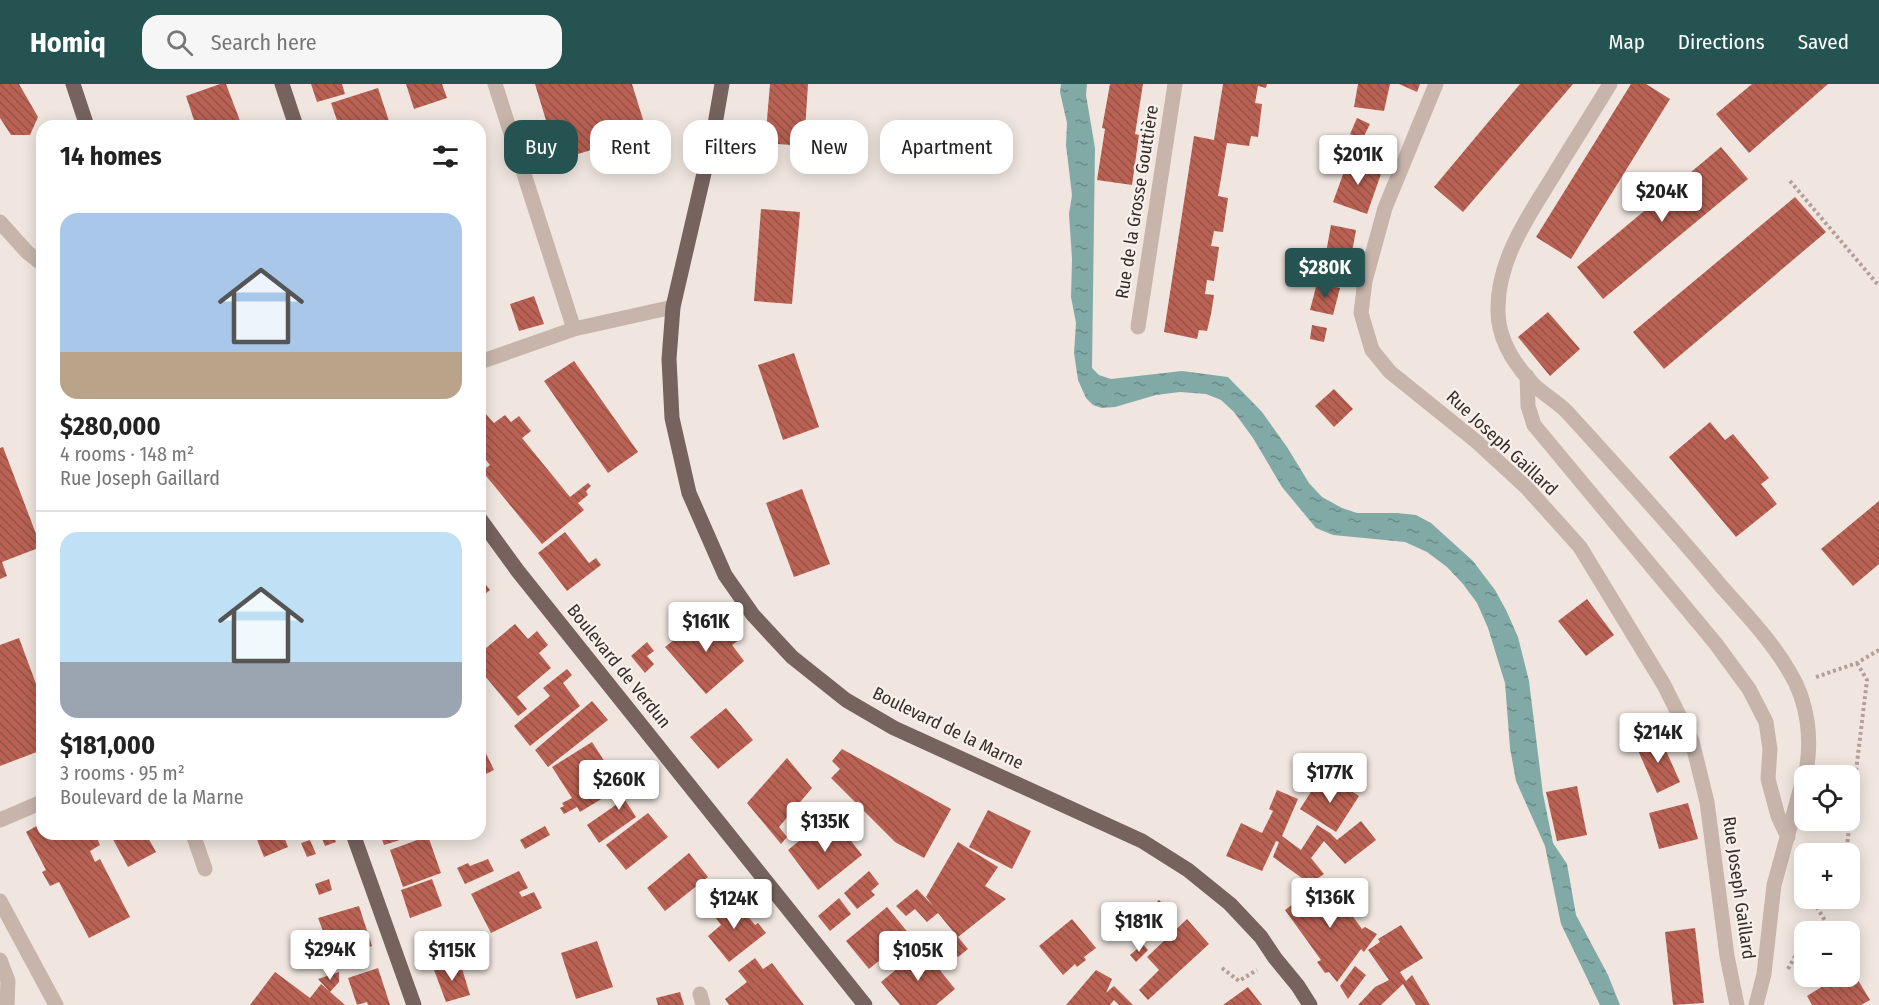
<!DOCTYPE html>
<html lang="en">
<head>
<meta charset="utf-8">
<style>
	:root { --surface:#fff; --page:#f6f6f6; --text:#222; --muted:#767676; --line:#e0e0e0; --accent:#245351 }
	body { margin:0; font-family:"Fira Sans Condensed",sans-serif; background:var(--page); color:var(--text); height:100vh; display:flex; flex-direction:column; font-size:22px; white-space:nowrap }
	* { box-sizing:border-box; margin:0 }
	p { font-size:20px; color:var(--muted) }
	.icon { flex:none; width:33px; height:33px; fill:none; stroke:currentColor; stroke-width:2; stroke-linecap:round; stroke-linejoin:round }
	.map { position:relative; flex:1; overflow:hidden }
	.panel { position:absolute; left:36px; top:36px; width:450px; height:720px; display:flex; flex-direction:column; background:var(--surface); border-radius:18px; box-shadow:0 3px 15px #0003 }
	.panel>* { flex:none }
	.hud { position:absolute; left:504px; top:36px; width:570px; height:54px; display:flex; gap:12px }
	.fabs { position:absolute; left:1794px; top:681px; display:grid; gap:12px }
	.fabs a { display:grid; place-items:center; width:66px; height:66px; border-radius:12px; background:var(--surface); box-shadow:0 3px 15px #0003; font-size:30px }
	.price { position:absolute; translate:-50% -51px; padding:0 14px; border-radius:6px; background:#fff; color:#222; font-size:20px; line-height:39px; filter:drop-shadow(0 2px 3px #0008) }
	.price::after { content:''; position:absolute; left:50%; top:36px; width:18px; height:14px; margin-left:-9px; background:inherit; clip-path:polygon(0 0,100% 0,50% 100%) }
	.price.current { background:var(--accent); color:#fff }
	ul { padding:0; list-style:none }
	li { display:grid; align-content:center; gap:12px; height:318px; padding:0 24px }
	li+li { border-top:2px solid var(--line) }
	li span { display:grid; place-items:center; height:186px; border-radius:18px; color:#555 }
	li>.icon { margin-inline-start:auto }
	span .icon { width:108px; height:108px; fill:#fffc; stroke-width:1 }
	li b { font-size:26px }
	h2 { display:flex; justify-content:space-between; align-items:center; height:72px; padding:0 24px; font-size:26px }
	.pill { padding:0 21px; border-radius:18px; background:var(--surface); box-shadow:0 3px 15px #0003; font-size:21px; line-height:54px }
	.pill.current { background:var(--accent); color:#fff }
	header { display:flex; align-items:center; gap:36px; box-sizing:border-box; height:84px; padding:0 30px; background:var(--accent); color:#fff }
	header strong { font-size:28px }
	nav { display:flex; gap:33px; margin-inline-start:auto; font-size:21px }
	.search { width:420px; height:54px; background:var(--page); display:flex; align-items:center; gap:15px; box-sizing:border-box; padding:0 21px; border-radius:18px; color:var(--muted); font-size:22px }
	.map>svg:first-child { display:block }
	.water { fill:url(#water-ripples) }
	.building { fill:url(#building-back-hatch) }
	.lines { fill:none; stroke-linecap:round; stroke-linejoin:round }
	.path { stroke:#b39f96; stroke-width:4; stroke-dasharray:3 3; stroke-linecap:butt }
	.minor { stroke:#c7b5ac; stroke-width:15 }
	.major { stroke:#76635d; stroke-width:15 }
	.labels { text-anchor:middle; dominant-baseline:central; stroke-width:4.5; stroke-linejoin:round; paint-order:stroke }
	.street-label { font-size:18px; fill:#362c2a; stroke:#f8f0eb }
</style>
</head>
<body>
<header>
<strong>Homiq</strong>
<div class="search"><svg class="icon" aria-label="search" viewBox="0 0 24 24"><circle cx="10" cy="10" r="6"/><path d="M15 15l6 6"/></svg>Search here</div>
<nav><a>Map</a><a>Directions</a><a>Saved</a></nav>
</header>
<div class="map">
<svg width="1879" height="921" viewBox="0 0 1879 921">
	<defs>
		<pattern id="water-ripples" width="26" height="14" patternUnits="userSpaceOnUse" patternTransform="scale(1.5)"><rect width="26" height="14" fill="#81aaa7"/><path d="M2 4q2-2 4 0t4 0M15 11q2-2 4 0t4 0" fill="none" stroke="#6a8b88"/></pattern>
		<pattern id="building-back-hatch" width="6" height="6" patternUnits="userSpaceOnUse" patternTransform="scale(1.5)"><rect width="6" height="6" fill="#b96254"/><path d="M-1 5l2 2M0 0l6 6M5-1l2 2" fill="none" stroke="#975146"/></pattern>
	</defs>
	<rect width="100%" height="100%" fill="#f0e6df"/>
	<!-- water -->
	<path class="water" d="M 1061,0 L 1087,0 L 1086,11 L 1095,64 L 1092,284 L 1099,291 L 1111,295 L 1182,287 L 1228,293 L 1262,328 L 1287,363 L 1309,399 L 1322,413 L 1342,424 L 1357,429 L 1397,429 L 1416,431 L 1431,439 L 1473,477 L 1495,506 L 1506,526 L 1518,553 L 1529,597 L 1543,710 L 1553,759 L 1567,780 L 1576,831 L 1608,891 L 1620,921 L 1600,921 L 1561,840 L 1545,762 L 1516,697 L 1510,664 L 1505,599 L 1488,544 L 1477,519 L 1463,500 L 1447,483 L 1427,468 L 1405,458 L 1333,451 L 1316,444 L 1282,403 L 1253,354 L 1234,328 L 1221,316 L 1206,310 L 1180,308 L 1156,311 L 1115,323 L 1102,324 L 1093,321 L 1086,314 L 1078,296 L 1074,269 L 1076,239 L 1071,213 L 1072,175 L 1069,130 L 1072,111 L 1066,61 L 1067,39 L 1060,8 Z"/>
	<!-- building -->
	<path class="building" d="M 0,0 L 19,0 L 38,33 L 30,51 L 11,51 L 0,34 Z
		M 220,0 L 226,0 L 242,42 L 196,42 L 186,12 Z
		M 311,0 L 342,0 L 345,10 L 317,18 Z
		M 406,0 L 442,0 L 447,14 L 414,25 Z
		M 535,0 L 632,0 L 645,42 L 639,44 L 641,51 L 558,76 Z
		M 770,0 L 808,0 L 804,62 L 765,59 Z
		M 1110,0 L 1143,0 L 1135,50 L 1139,51 L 1132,101 L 1097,96 L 1105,45 L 1102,44 Z
		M 1223,0 L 1267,0 L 1266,4 L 1258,2 L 1255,19 L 1262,20 L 1258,53 L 1251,52 L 1249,62 L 1227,59 L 1218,112 L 1228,114 L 1223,148 L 1214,147 L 1211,162 L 1219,163 L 1214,197 L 1207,196 L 1205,210 L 1214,211 L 1211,230 L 1207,247 L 1199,246 L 1197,255 L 1164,248 L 1194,52 L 1214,56 Z
		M 1358,0 L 1390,0 L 1384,27 L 1354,23 Z
		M 1399,0 L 1420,0 L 1417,8 Z
		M 1520,0 L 1573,0 L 1463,128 L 1434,103 Z
		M 1631,0 L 1646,0 L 1670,15 L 1571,175 L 1536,153 Z
		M 1752,0 L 1828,0 L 1749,69 L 1716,30 Z
		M 378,4 L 390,40 L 383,42 L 339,42 L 331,19 Z
		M 1357,34 L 1370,40 L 1362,56 L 1350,50 Z
		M 1721,63 L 1748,95 L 1603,215 L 1577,183 Z
		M 1349,74 L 1382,87 L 1367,130 L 1333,118 Z
		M 1795,113 L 1826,148 L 1664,285 L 1633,248 Z
		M 761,125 L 800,128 L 792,220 L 754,217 Z
		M 1331,141 L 1356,146 L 1346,202 L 1321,197 Z
		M 1317,199 L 1340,204 L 1333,231 L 1310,226 Z
		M 534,212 L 544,240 L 519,247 L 510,220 Z
		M 1548,228 L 1580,265 L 1550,292 L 1518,253 Z
		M 1312,241 L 1327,244 L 1324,258 L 1310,255 Z
		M 794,269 L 819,343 L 783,356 L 758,281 Z
		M 574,277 L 638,368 L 608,389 L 544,297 Z
		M 1334,305 L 1353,325 L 1334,343 L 1315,322 Z
		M 485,329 L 494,339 L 505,331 L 511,338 L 519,332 L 531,347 L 522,354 L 570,413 L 588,399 L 591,402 L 586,407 L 588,411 L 578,419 L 584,426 L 542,460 L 482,387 L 490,381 L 480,369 L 480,333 Z
		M 1710,338 L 1725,356 L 1733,350 L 1769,394 L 1761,400 L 1777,420 L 1736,453 L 1669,373 Z
		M 3,363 L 41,463 L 2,478 L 7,492 L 0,495 L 0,364 Z
		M 802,405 L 830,480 L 794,493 L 766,419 Z
		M 1879,417 L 1879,480 L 1853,502 L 1821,465 Z
		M 565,448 L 589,479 L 596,474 L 601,481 L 567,507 L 538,469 Z
		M 480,493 L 490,506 L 480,514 Z
		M 1587,515 L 1614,551 L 1586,572 L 1558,537 Z
		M 705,531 L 718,545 L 724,540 L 733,548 L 739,556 L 732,561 L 744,577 L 706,610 L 665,563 Z
		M 515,540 L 528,555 L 537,547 L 548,561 L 539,569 L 551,584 L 517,613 L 527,625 L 518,632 L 480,586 L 480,569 Z
		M 19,554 L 42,616 L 42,666 L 0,682 L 0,561 Z
		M 647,558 L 654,567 L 647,572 L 654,580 L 645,589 L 631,572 Z
		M 567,585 L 572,591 L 563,599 L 580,622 L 530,662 L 514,642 L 550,612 L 543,604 Z
		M 592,617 L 608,636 L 548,683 L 535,666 Z
		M 726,624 L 753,656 L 718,685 L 690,653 Z
		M 1659,651 L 1680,698 L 1657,709 L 1636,662 Z
		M 480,657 L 494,686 L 480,693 Z
		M 592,658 L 621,703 L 580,728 L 577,723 L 564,730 L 560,724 L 564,722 L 562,719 L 572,714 L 552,683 Z
		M 842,665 L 951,725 L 924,774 L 895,758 L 831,694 L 840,685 L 832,677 Z
		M 787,674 L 812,704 L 779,743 L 787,753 L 781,760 L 747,719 Z
		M 646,685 L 654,694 L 625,716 L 636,733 L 599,759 L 587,741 L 620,718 L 617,713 L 633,701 L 630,698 Z
		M 1319,695 L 1335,705 L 1339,699 L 1359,712 L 1336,748 L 1300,725 Z
		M 1577,702 L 1587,751 L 1557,757 L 1546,708 Z
		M 1277,706 L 1298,715 L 1282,752 L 1301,766 L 1317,741 L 1330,749 L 1337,756 L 1361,737 L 1376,756 L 1345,780 L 1324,757 L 1311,774 L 1324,790 L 1310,800 L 1273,773 L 1279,758 L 1276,757 L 1262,787 L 1226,772 L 1241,739 L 1262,749 L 1273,727 L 1269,725 Z
		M 1688,719 L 1698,755 L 1659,765 L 1649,729 Z
		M 988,726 L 1031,747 L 1012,785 L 969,763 Z
		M 648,729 L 668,753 L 626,786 L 606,761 Z
		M 831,731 L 862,771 L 818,806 L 788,766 Z
		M 42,732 L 42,750 L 105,750 L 97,754 L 100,761 L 90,767 L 95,778 L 100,775 L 130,833 L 89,854 L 59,798 L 50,802 L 42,788 L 46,786 L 26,748 L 40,740 L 37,735 Z
		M 545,742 L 550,751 L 525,765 L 520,756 Z
		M 110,750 L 146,750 L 156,768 L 128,783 Z
		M 263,750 L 283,750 L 288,763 L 264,773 L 256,753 Z
		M 320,750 L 333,750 L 336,758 L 325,762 Z
		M 380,750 L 401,750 L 403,755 L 384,761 Z
		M 428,752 L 441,789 L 403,803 L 390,766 Z
		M 310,756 L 316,770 L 307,773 L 301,759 Z
		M 958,758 L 998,783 L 985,802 L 1006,815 L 958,853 L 968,865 L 958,873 L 946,859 L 956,851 L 938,829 L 927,838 L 915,825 L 906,832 L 896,822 L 917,805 L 933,822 L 926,813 Z
		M 689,769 L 708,793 L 665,827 L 647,804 Z
		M 488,775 L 494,787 L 465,800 L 457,784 L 468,779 L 470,782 Z
		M 519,787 L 528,804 L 519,808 L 522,813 L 534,808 L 542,824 L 491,849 L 471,810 Z
		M 869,787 L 879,800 L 871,807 L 875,811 L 857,825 L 844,809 Z
		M 329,795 L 332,806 L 319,811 L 315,800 Z
		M 432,795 L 442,822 L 410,834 L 401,806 Z
		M 1326,796 L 1362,845 L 1365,843 L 1377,850 L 1364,868 L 1361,865 L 1337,898 L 1329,888 L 1325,889 L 1317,878 L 1321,876 L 1285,826 Z
		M 732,813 L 755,841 L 758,839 L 766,849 L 729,878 L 708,852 L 721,841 L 712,829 Z
		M 839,814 L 851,830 L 830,847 L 818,832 Z
		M 1159,816 L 1167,824 L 1155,835 L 1161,841 L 1150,851 L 1136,836 Z
		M 359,822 L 372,862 L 353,868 L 356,878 L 326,887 L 314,850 L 323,847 L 318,834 Z
		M 887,823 L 910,851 L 869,885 L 846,857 Z
		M 1072,835 L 1096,864 L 1084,873 L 1086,876 L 1077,883 L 1075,880 L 1063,891 L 1039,862 Z
		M 1187,835 L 1209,860 L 1148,916 L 1139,906 L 1159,886 L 1147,873 Z
		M 1401,841 L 1423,874 L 1400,888 L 1406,897 L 1412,891 L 1430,921 L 1416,921 L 1403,900 L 1381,921 L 1358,921 L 1375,903 L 1389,896 L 1368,866 L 1380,858 L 1378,855 Z
		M 1695,844 L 1704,919 L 1673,921 L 1665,848 Z
		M 597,857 L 613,903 L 576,915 L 561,869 Z
		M 1143,860 L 1148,866 L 1136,878 L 1130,871 Z
		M 922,864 L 955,905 L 936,921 L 900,921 L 881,898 Z
		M 755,874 L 763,885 L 772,879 L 804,921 L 729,921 L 725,915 L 747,898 L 738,887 Z
		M 460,878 L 470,911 L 446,918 L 434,886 Z
		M 1355,882 L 1366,891 L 1348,915 L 1340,902 Z
		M 1850,883 L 1870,916 L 1861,921 L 1812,921 L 1807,912 L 1839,892 L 1850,892 Z
		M 378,884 L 390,921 L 368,921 L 367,918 L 357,921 L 348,894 Z
		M 1096,886 L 1112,895 L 1106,909 L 1114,902 L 1133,921 L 1119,921 L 1114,916 L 1110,921 L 1066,921 Z
		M 275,888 L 310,914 L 321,900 L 345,921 L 250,921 Z
		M 339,888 L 339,898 L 330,908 L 318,895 Z
		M 1248,903 L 1262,921 L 1223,921 Z
		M 680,908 L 684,921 L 658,921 L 656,914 Z"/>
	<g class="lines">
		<!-- path -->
		<path class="path" d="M 1790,97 L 1879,202
			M 1816,593 L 1857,579 L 1879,566
			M 1846,770 L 1867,596 L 1857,579
			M 1817,814 L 1813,817 L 1832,848
			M 1222,884 L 1239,897 L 1257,886
			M 1788,885 L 1794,874 L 1804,864"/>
		<!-- minor -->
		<path class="minor" d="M 1436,0 L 1385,124 L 1365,197 L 1361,229 L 1372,266 L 1390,288 L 1477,358 L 1527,404 L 1580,463 L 1664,601 L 1692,657 L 1707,718 L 1727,872 L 1737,921
			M 1610,0 C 1592,30 1573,59 1555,89 C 1530,130 1498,174 1498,224 C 1497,254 1514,280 1533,300 C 1544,311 1558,318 1568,329 C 1620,386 1672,443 1721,502 C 1745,529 1771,556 1789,587 C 1808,617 1813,657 1805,692
			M 0,138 L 27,168 L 42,180
			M 1138,243 L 1175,0
			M 574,245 L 673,223
			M 480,278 L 574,245 L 495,0
			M 1527,292 L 1528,322 L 1534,341 L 1716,560 L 1749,605 L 1766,638 L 1770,665 L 1768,695 L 1778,732 L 1788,753
			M 0,736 L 42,718
			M 193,750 L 205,785
			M 0,817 L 56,921
			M 0,876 L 8,897 L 7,921
			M 700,910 L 703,921
			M 1756,921 L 1764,890 L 1774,801 L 1804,692"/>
		<!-- major -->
		<path class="major" d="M 73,0 L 87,42
			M 282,0 L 296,42
			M 722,0 L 714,46 L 673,223 L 669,275 L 672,334 L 689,409 L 725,491 L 753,531 L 792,573 L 846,616 L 894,644 L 1142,757 L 1188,786 L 1230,820 L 1261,853 L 1275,874 L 1298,902 L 1310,921
			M 480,435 L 517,486 L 865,921
			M 353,750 L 414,921"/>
	</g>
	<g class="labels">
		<!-- street labels -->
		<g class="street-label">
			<text transform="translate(1137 118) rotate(-81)">Rue de la Grosse Gouttière</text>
			<text transform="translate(1502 359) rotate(43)">Rue Joseph Gaillard</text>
			<text transform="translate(619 582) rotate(51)">Boulevard de Verdun</text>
			<text transform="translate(948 644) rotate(26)">Boulevard de la Marne</text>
			<text transform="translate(1739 804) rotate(82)">Rue Joseph Gaillard</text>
		</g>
	</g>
</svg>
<div class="fabs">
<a><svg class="icon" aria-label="locate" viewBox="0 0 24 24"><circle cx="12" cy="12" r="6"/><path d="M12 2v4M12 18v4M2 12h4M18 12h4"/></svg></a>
<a>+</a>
<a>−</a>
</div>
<b class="price" style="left:1358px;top:102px">$201K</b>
<b class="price" style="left:1662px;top:139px">$204K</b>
<b class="price current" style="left:1325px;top:215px">$280K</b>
<b class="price" style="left:706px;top:569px">$161K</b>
<b class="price" style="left:1658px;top:680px">$214K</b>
<b class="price" style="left:1330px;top:720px">$177K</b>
<b class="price" style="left:619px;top:727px">$260K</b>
<b class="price" style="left:825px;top:769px">$135K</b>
<b class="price" style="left:1330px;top:845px">$136K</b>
<b class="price" style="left:734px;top:846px">$124K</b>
<b class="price" style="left:1139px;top:869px">$181K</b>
<b class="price" style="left:330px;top:897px">$294K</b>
<b class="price" style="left:452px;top:898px">$115K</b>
<b class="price" style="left:918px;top:898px">$105K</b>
<div class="hud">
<a class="pill current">Buy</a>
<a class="pill">Rent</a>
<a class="pill">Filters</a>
<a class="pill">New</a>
<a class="pill">Apartment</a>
</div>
<section class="panel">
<h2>14 homes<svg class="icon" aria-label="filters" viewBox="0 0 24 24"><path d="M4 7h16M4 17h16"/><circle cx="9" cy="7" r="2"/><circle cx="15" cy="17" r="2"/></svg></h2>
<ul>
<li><span style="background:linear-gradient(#a9c7e8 75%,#b9a48a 0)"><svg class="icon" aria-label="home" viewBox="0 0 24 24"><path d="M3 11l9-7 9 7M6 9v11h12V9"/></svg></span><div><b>$280,000</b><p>4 rooms · 148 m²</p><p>Rue Joseph Gaillard</p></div></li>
<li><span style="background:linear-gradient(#bfe0f5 70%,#9aa5b1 0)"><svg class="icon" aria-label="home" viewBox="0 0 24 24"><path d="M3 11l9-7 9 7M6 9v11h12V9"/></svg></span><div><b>$181,000</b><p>3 rooms · 95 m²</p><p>Boulevard de la Marne</p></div></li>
</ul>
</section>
</div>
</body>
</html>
